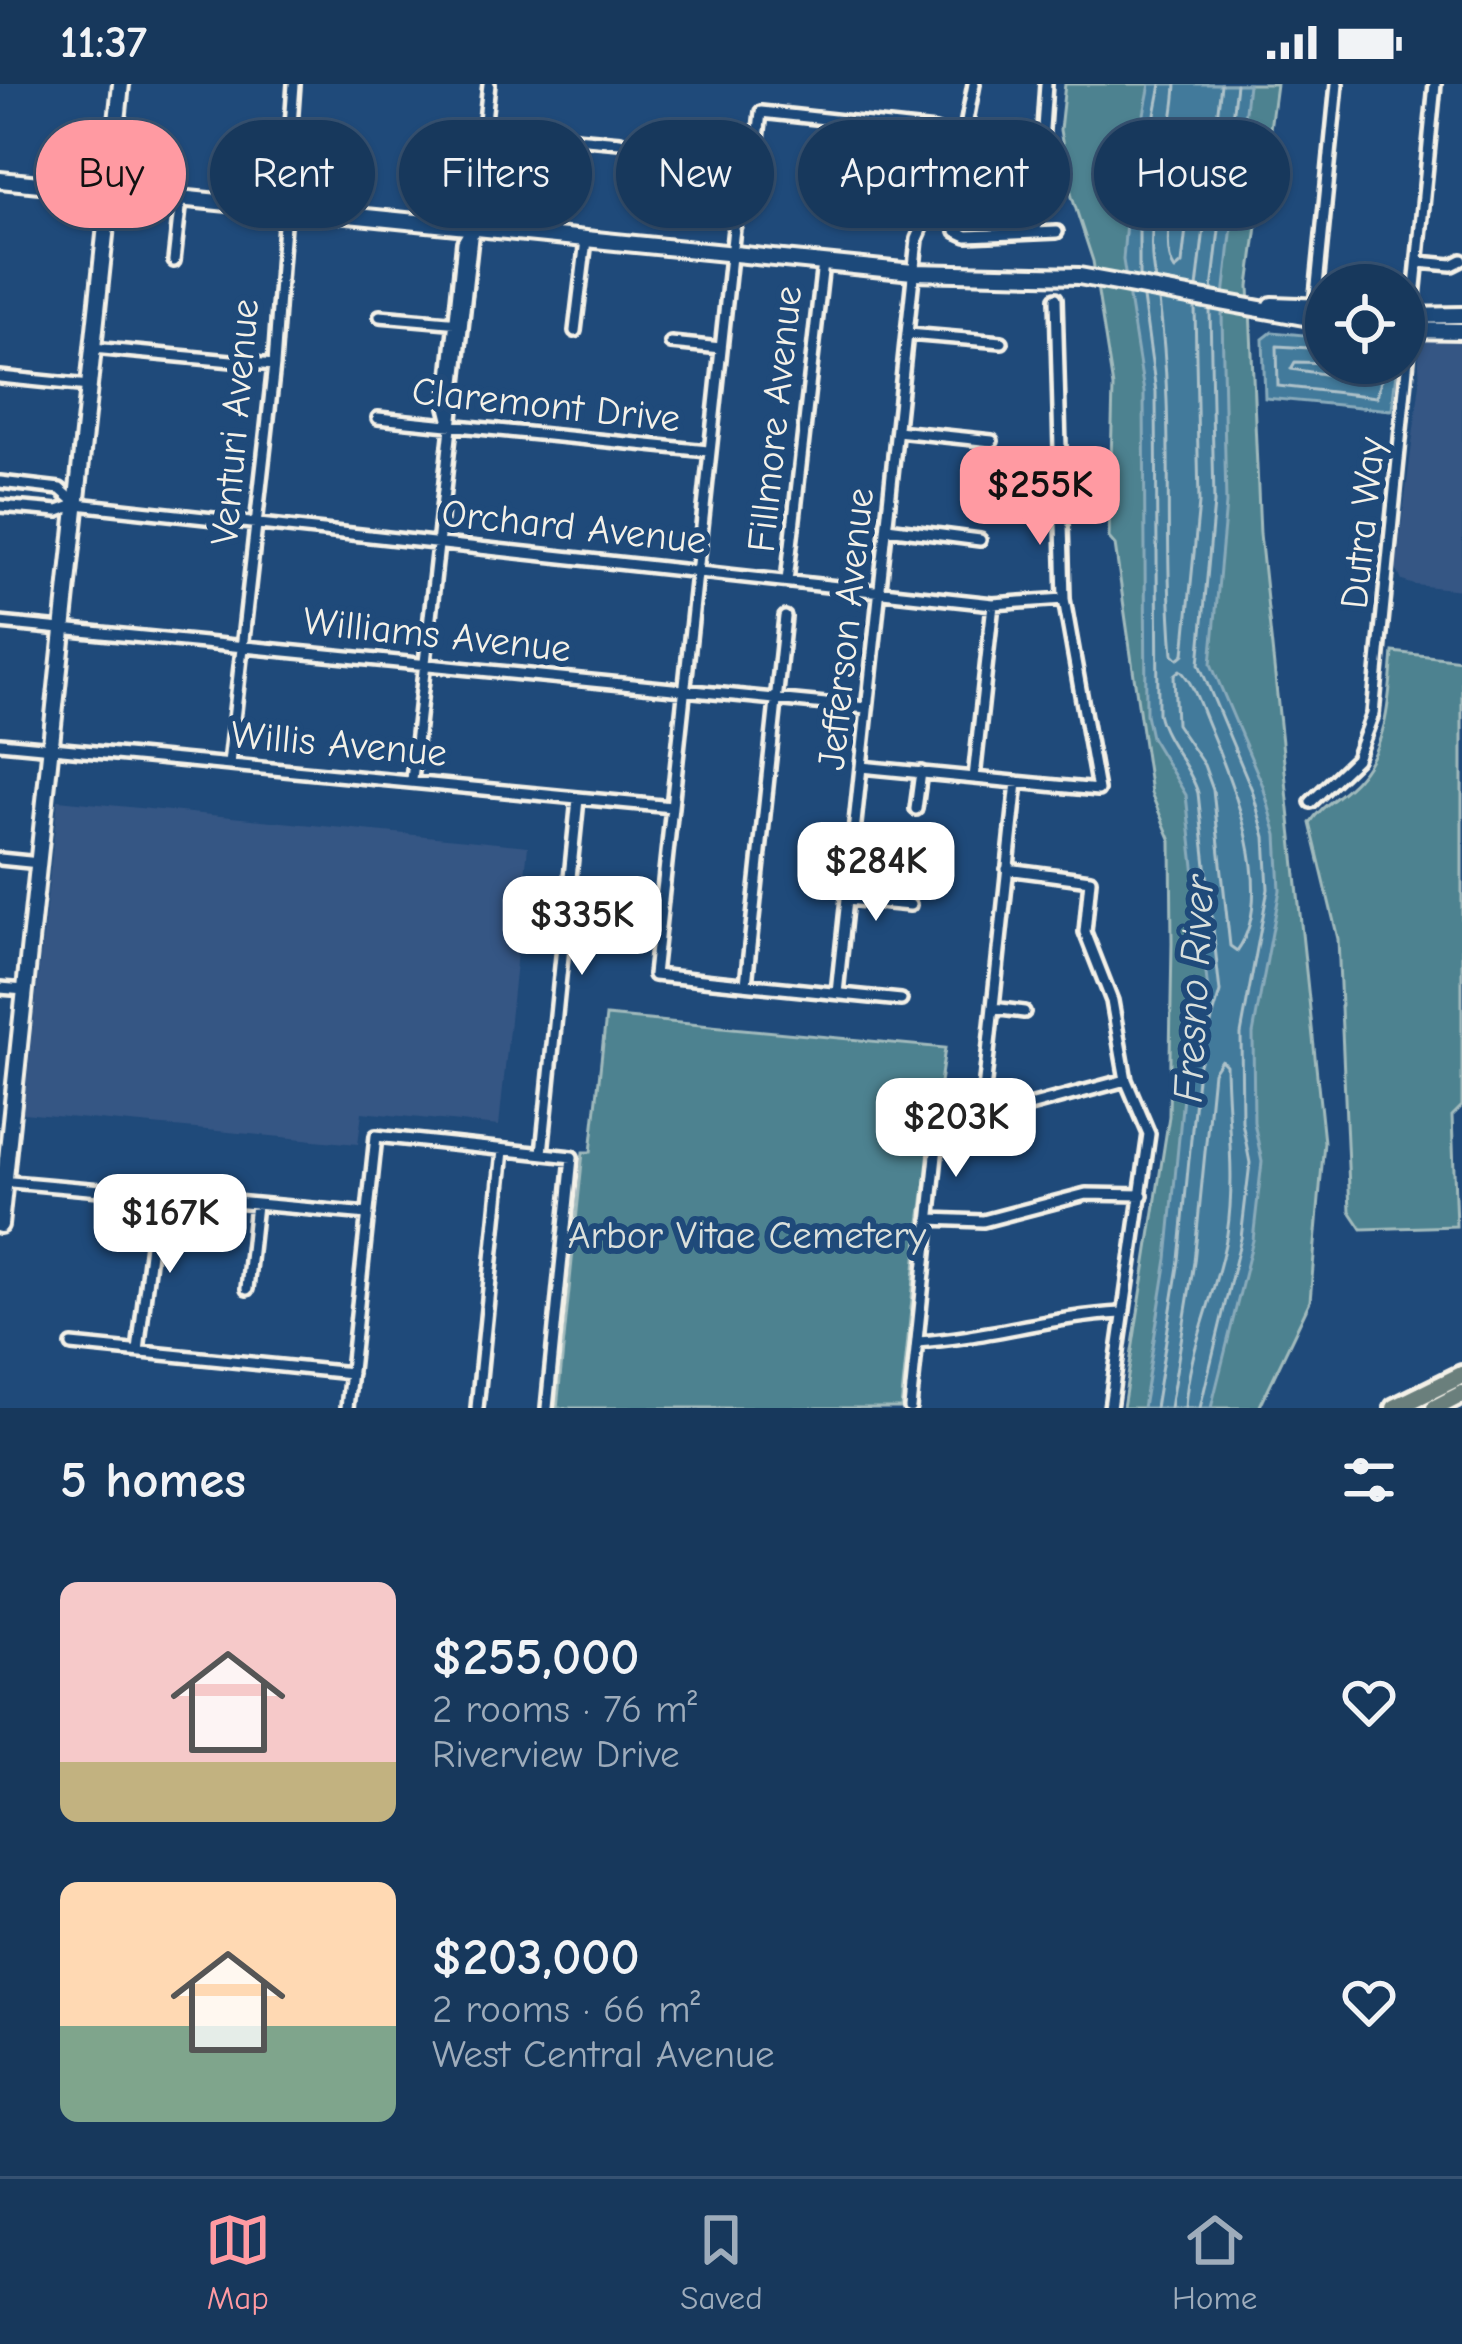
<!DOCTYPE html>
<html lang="en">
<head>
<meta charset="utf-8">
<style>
	:root { --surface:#17385c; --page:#244365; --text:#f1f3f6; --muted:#9eacbb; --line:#365272; --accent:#ff9aa2 }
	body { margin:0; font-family:"Comic Neue",sans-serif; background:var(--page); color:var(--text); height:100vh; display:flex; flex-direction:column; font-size:45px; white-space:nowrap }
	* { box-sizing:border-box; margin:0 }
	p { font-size:39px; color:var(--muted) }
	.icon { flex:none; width:66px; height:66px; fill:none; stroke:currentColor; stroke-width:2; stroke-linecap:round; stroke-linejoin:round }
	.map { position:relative; height:1324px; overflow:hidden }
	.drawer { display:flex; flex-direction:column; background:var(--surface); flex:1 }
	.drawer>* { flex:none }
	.guide { position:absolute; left:36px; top:36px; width:1392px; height:108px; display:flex; gap:24px }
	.buttons { position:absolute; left:1305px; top:180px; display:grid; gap:24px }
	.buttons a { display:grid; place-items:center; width:120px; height:120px; border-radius:50%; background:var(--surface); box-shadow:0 3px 9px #0004,0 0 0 3px var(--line); font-size:60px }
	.price { position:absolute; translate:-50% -102px; padding:0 27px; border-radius:24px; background:#fff; color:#222; font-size:39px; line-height:78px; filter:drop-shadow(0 3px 6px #0008) }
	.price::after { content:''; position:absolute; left:50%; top:72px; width:36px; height:27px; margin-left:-18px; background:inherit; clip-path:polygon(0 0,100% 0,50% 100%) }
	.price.current { background:var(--accent); color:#111 }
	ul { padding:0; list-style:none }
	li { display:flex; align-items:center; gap:36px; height:300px; padding:0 60px }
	li span { display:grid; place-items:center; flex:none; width:336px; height:240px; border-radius:18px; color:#555 }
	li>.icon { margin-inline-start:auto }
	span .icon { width:144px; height:144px; fill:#fffc; stroke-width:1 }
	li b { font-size:51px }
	h2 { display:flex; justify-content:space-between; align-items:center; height:144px; padding:0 60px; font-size:51px }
	.chip { padding:0 42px; border-radius:54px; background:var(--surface); box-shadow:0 3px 9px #0004,0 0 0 3px var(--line); font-size:42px; line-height:108px }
	.chip.current { background:var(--accent); color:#111 }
	.status { display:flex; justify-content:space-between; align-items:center; height:84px; padding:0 60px; background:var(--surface); direction:ltr }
	.status svg { height:33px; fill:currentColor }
	.tab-bar { display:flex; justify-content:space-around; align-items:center; height:168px; border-top:3px solid var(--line); background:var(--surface); font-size:33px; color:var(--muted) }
	.tab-bar a { display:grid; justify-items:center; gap:6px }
	.tab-bar .current { color:var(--accent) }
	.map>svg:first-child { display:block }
	.built { fill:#365684 }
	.green { fill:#4e8290; stroke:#a1babc; stroke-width:3 }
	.water { fill:#427a9b; stroke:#89aaba; stroke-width:3 }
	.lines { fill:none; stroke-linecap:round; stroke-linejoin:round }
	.shore { stroke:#adc1c9; stroke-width:3 }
	.street-casing { stroke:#f4f1e8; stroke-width:18 }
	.secondary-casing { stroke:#f4f1e8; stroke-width:22 }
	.highway-casing { stroke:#f4f1e8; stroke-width:26 }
	.street { stroke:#1f4a7a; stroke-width:9 }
	.secondary { stroke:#1f4a7a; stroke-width:14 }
	.highway { stroke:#6a7f7c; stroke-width:16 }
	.labels { text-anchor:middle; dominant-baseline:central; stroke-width:12; stroke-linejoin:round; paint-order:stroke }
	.street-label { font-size:39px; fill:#f4f1e8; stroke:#1f4a7a }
	.park-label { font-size:39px; fill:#dbe0db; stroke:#1f4a7a }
	.water-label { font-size:42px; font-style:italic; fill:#d9dfdc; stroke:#1f4a7a }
</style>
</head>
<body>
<div class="status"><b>11:37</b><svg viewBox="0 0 49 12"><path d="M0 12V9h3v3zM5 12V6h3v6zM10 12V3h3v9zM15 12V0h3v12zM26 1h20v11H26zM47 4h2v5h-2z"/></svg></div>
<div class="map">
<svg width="1462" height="1324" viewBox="0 0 1462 1324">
	<rect width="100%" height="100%" fill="#1f4a7a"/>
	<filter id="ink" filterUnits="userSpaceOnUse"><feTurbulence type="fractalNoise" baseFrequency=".00833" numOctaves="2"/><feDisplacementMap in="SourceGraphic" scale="24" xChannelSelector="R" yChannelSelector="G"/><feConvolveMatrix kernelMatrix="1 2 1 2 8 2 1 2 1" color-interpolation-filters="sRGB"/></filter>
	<g filter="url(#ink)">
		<!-- built -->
		<path class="built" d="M 1425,254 L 1462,257 L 1462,506 L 1415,501 L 1402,497 L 1396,484 L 1420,299 L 1418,262 Z
			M 58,716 L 528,762 L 499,1042 L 362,1028 L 358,1060 L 23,1029 Z"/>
		<!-- green -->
		<path class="green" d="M 1065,0 L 1276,0 L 1249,202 L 1260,450 L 1324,1058 L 1310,1217 L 1259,1324 L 1123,1324 L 1169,1032 L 1172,859 L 1171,757 L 1151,709 L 1115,461 L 1109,454 L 1113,303 L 1093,177 L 1072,113 L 1060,46 Z
			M 1393,568 L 1462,576 L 1462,1022 L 1452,1032 L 1456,1142 L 1362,1145 L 1350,1127 L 1338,855 L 1310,739 C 1322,720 1344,711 1358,694 C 1389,657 1389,614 1393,568 Z
			M 606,932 L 945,964 L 919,1145 L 901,1324 L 557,1324 L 583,1068 L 591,1068 Z"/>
		<!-- water -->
		<path class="water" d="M 1150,0 L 1248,0 L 1222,230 L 1226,420 L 1211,580 L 1263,702 L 1277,751 L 1280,806 L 1253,950 L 1254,1038 L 1262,1078 L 1253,1156 L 1211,1324 L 1143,1324 L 1167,1175 L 1186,982 L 1208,907 L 1186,711 L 1151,653 L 1146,630 L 1144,308 L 1123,176 L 1128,111 Z
			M 1272,248 L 1326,253 L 1326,279 L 1397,279 L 1392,326 L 1265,314 L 1263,255 Z"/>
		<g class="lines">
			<!-- shore -->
			<path class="shore" d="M 1190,57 L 1195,64 L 1182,180 L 1175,186 C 1158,164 1178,90 1184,61 Z
				M 1139,193 L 1139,113 L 1161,0
				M 1155,196 C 1141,129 1173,66 1176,0
				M 1197,204 L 1221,0
				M 1212,206 L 1236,0
				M 1143,214 L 1156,308 L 1158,629 C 1165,659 1189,679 1198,709 L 1220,908 L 1198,984 L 1179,1176 L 1155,1324
				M 1159,217 C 1175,334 1163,452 1173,570 L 1178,575 L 1184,570 L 1199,419 L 1195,223
				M 1326,265 L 1277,262 L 1278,302 L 1377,313 L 1385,279
				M 1331,279 L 1295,278 L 1291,285 L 1363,296 L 1370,279
				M 1180,586 C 1194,599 1201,625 1209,643 C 1233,700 1278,810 1237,867 L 1230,862 L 1213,706 L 1204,681 L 1176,640 L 1174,591 Z
				M 1170,1324 L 1194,1178 L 1213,988 L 1221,976 L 1226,981 C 1227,1039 1236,1092 1227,1150 C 1217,1208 1188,1266 1185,1324
				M 1200,1324 L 1241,1154 L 1250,1079 L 1242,1038 L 1241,950 L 1268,805 L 1265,753 L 1252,706 L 1199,580 L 1214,419 L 1210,226"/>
			<!-- street casing -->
			<g class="street-casing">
				<path id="street" d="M 484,46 L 620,58 L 708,103 L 744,113
					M1008 82a9 9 0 1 1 18 0a9 9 0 1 1-18 0Z
					M 1037,107 L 1006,100 L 983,105 L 956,147 L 967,152 L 1057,148
					M 845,117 L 854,38
					M 1036,149 L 1046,0
					M 174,177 L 181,115
					M 1418,178 L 1452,181 L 1462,176
					M 1315,222 L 1337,0
					M 380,232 L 460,239
					M 575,247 L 586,156
					M 908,250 L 1002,258
					M 671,259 L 721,264
					M 93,264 L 274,281
					M 0,293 L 89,302
					M 378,334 L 708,367
					M 450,339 L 446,323 L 463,158 L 471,144
					M 897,347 L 992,357
					M 0,398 L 60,405 L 77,420
					M 0,422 L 58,427 L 77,420 L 993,520 L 1064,515
					M 887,444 L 980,456
					M 787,497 L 823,179
					M 0,539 L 867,624
					M 0,659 L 672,723
					M 229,680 L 274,281 L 294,0
					M 861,683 L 1098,706 L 1064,515 L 1056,214
					M 974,694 L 993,520
					M 412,696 L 489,0
					M 1311,718 L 1356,675 L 1373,630 L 1435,0
					M 916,725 L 921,688
					M 0,775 L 39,779
					M 1007,785 L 1090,796 L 1085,848 L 1112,917 L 1126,996 L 1149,1050 L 1110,1324
					M 847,815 L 910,821
					M 746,900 L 785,533
					M 0,904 L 25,906
					M 837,909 L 917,155 L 966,42 L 974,0
					M 901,916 L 654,891 L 734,144 L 755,82 L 761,28 L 935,47 L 1019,74
					M 993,924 L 1024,928
					M 981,1035 L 1017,698
					M 542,1069 L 578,715
					M 0,1097 L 368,1130
					M 929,1135 L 983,1137 L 1086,1110 L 1142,1111
					M 247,1205 L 256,1120
					M 917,1258 C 987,1254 1053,1232 1122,1229
					M 72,1261 L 351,1289
					M 138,1267 L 157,1111
					M 347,1324 L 376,1052 L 572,1073 L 547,1324
					M 477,1324 L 503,1066
					M 910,1324 L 938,1052 L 981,1035 L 1126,996"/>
			</g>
			<!-- secondary casing -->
			<g class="secondary-casing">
				<path id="secondary" d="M 0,96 L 913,188 L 1079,192 L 1326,237
					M 1272,221 L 1326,223
					M 1404,232 L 1462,231
					M 1404,246 L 1462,247
					M 0,1141 L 121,0"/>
			</g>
			<!-- highway casing -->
			<g class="highway-casing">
				<path id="highway" d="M 1395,1324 L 1462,1291
					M 1435,1324 L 1462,1310"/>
			</g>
			<!-- street -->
			<use href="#street" class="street"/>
			<!-- secondary -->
			<use href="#secondary" class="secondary"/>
			<!-- highway -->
			<use href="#highway" class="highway"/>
		</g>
	</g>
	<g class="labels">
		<!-- street labels -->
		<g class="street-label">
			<text transform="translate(546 321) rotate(6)">Claremont Drive</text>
			<text transform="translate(775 335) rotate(-84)">Fillmore Avenue</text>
			<text transform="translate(235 338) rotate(-85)">Venturi Avenue</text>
			<text transform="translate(1363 439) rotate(-84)">Dutra Way</text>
			<text transform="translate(574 443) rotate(6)">Orchard Avenue</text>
			<text transform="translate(846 545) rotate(-84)">Jefferson Avenue</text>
			<text transform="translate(437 551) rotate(6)">Williams Avenue</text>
			<text transform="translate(339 660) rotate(5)">Willis Avenue</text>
		</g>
		<!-- park labels -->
		<g class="park-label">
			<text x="747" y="1151">Arbor Vitae Cemetery</text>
		</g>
		<!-- water labels -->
		<g class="water-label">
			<text transform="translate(1194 905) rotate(-87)">Fresno River</text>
		</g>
	</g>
</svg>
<div class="buttons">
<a><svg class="icon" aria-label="locate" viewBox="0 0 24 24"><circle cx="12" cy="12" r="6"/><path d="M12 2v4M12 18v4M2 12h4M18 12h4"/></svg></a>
</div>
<b class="price current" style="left:1040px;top:464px">$255K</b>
<b class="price" style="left:876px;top:840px">$284K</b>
<b class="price" style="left:582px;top:894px">$335K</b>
<b class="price" style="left:956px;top:1096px">$203K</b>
<b class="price" style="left:170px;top:1192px">$167K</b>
<div class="guide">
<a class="chip current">Buy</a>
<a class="chip">Rent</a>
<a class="chip">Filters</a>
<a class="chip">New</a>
<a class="chip">Apartment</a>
<a class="chip">House</a>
</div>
</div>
<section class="drawer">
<h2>5 homes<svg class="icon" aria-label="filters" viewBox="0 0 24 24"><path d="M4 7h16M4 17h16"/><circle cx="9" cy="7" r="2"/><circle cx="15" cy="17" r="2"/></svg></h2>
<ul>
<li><span style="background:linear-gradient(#f6c9c9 75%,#c2b280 0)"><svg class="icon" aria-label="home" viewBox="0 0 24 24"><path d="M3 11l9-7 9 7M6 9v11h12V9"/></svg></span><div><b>$255,000</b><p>2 rooms · 76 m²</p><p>Riverview Drive</p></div><svg class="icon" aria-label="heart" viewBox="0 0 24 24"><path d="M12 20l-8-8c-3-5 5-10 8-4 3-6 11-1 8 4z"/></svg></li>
<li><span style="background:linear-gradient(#ffd9b3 60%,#7fa58c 0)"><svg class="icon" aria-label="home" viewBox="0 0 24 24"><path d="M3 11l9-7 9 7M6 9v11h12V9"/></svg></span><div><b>$203,000</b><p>2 rooms · 66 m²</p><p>West Central Avenue</p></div><svg class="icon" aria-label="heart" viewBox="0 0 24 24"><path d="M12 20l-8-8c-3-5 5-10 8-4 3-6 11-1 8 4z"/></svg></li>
</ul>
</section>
<nav class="tab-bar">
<a class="current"><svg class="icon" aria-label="map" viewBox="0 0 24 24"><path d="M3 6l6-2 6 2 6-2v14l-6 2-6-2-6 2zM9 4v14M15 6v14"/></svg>Map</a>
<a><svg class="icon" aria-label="saved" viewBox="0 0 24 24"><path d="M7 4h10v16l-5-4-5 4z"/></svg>Saved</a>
<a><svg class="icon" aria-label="home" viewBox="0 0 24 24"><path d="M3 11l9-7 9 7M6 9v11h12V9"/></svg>Home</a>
</nav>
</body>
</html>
